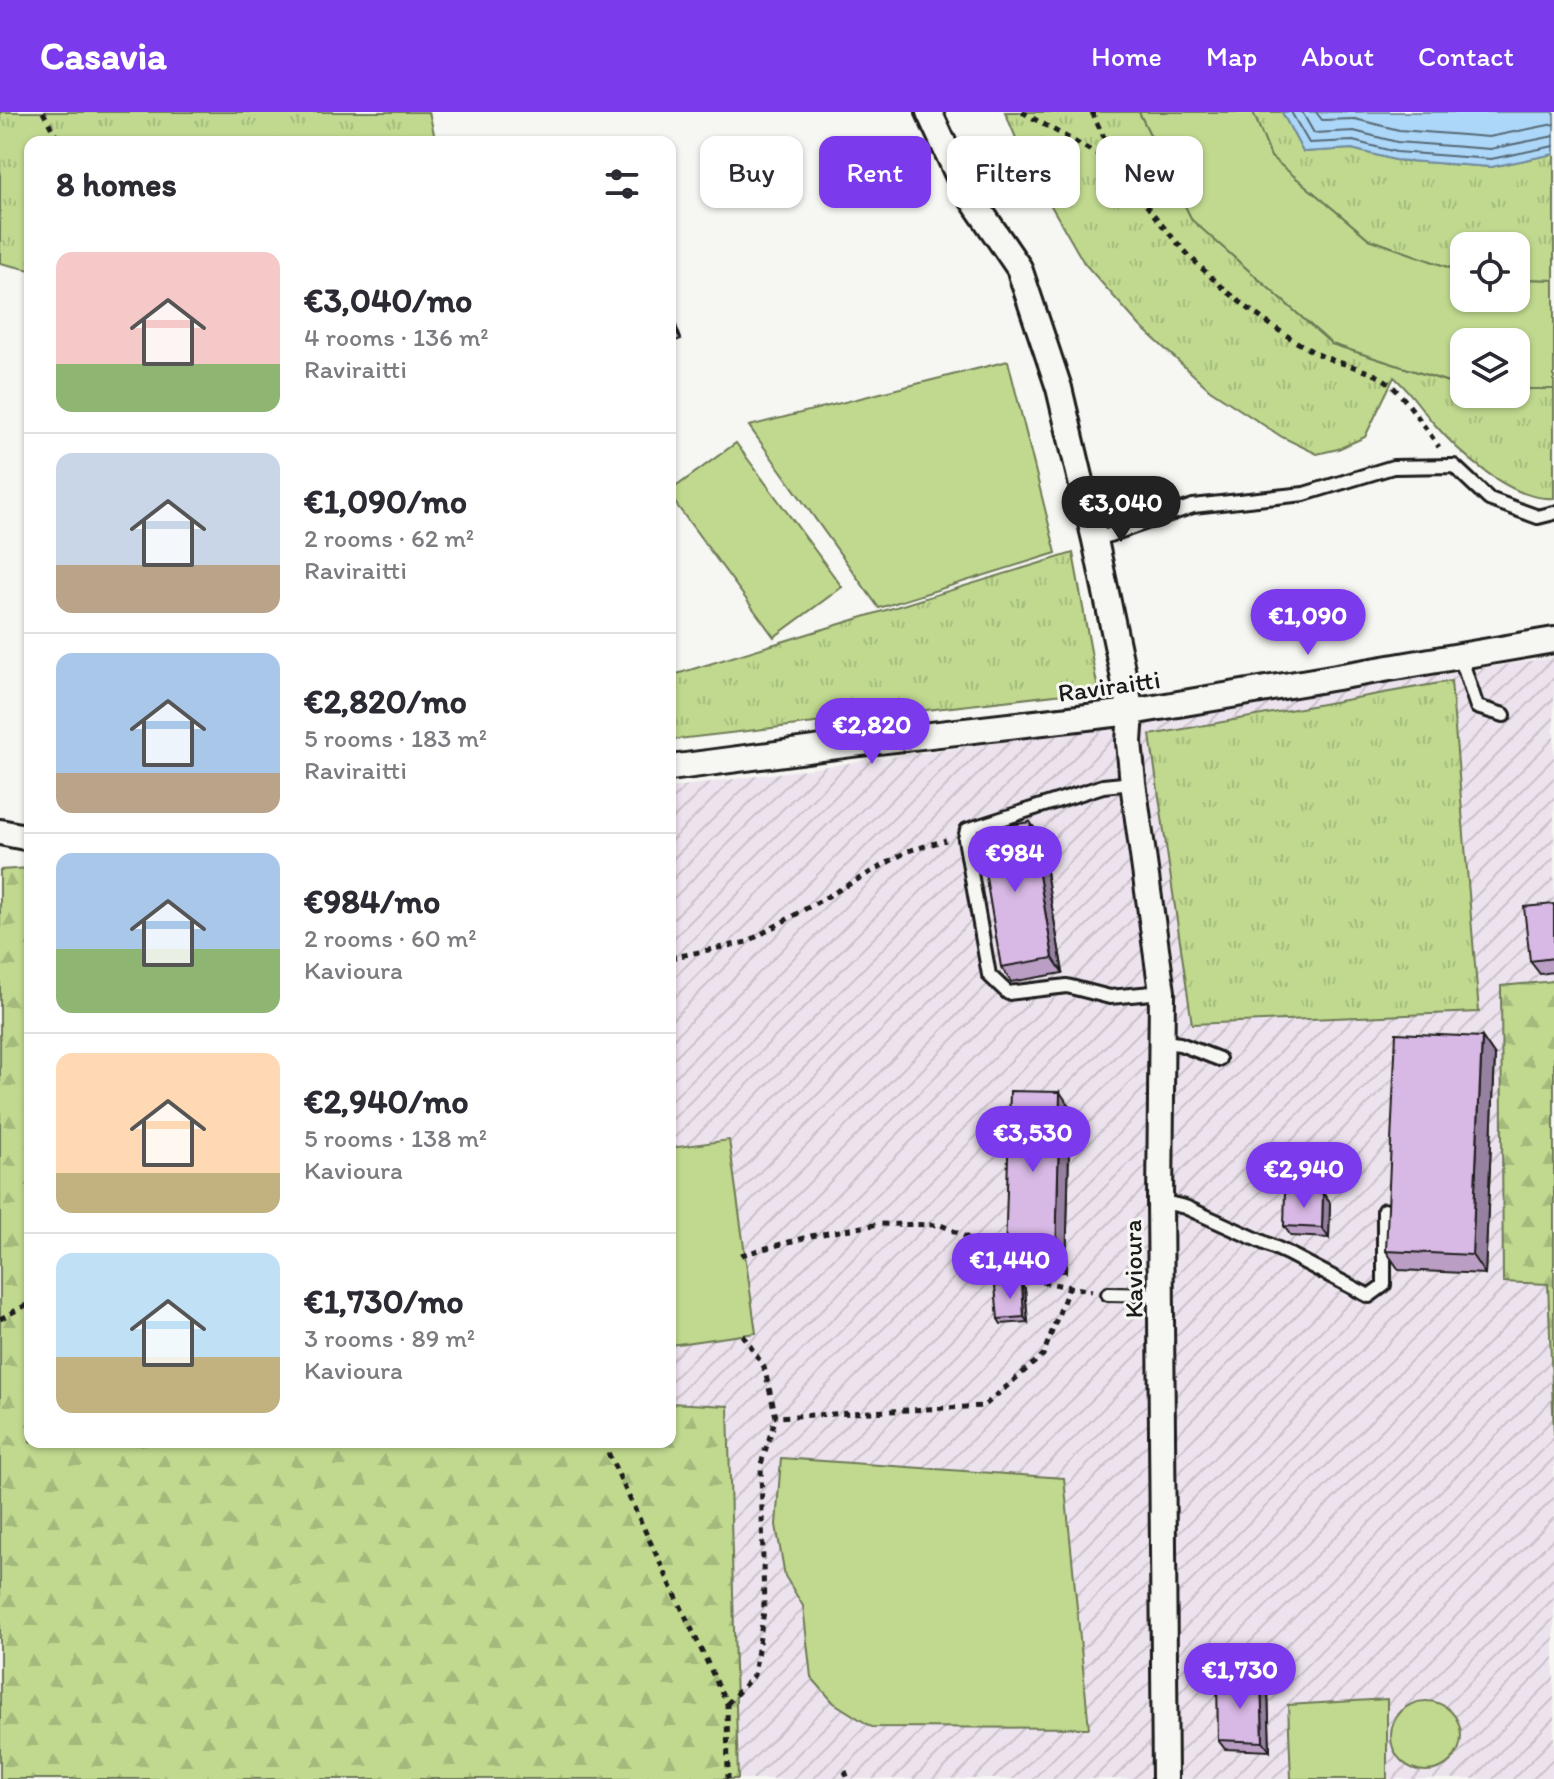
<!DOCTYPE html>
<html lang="en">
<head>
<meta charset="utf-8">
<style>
	:root { --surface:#fff; --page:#f2f2f3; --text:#2b2b33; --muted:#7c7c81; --line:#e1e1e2; --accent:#7c3aed }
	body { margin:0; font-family:Itim,sans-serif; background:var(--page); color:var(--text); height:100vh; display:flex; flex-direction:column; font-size:30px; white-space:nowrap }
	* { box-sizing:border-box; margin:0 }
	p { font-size:26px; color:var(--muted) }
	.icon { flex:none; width:44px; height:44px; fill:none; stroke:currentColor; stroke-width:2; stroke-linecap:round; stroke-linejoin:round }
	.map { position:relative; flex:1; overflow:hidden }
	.details { position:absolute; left:24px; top:24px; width:652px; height:1312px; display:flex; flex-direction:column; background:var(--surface); border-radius:16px; box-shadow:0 2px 6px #0004 }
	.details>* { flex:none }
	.top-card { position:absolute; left:700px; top:24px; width:734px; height:72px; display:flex; gap:16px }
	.fabs { position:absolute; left:1450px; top:120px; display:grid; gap:16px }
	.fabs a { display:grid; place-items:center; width:80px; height:80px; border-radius:16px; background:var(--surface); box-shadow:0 2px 6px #0004; font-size:40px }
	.price { position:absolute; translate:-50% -68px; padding:0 18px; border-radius:28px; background:var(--accent); color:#fff; font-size:26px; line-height:52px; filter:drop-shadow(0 2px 4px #0008) }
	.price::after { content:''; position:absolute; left:50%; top:48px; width:24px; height:18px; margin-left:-12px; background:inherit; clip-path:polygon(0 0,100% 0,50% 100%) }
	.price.selected { background:#222; color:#fff }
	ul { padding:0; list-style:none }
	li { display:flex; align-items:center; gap:24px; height:200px; padding:0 32px }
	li+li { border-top:2px solid var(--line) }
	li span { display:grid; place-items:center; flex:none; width:224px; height:160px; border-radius:16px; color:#555 }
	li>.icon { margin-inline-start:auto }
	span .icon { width:96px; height:96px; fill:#fffc; stroke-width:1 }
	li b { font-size:34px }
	h2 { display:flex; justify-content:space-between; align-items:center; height:96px; padding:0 32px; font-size:34px }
	.tag { padding:0 28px; border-radius:16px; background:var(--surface); box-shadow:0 2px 6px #0004; font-size:28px; line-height:72px }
	.tag.selected { background:var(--accent); color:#fff }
	header { display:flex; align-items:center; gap:48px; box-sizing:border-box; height:112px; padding:0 40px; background:var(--accent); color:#fff }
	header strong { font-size:38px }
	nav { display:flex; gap:44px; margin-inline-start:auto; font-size:28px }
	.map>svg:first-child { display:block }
	.industrial { fill:url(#industrial-furrows) }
	.grass { fill:url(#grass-tufts); stroke:#6e7a56; stroke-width:2 }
	.forest { fill:url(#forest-firs); stroke:#6e7a56; stroke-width:2 }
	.pitch { fill:#c0d98f; stroke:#6e7a56; stroke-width:2 }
	.water { fill:#acd7f8; stroke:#728ca0; stroke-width:2 }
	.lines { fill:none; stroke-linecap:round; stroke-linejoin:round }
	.shore { stroke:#566774; stroke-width:2 }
	.lane-casing { stroke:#1c1c1c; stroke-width:18 }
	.street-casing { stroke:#1c1c1c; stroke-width:30 }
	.path { stroke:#1c1c1c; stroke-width:5; stroke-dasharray:6 6; stroke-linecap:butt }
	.lane { stroke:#f6f6f2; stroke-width:12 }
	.street { stroke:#f6f6f2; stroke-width:24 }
	.wall { fill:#ba9ec4; stroke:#1c1c1c; stroke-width:2 }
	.shaded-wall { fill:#9781a0; stroke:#1c1c1c; stroke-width:2 }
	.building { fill:#d8b8e4; stroke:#1c1c1c; stroke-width:2 }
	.labels { text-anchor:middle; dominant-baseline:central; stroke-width:6; stroke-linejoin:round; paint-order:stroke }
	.street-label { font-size:26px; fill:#1c1c1c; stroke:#f6f6f2 }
</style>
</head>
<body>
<header>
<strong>Casavia</strong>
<nav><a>Home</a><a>Map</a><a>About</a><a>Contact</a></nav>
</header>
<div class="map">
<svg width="1554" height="1667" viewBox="0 0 1554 1667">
	<defs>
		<pattern id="industrial-furrows" width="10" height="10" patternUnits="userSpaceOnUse" patternTransform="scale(2)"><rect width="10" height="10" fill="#ede3ee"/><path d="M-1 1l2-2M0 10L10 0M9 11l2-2" fill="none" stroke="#cbc2cc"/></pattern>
		<pattern id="grass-tufts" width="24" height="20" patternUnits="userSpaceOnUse" patternTransform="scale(2)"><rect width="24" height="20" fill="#c0d98f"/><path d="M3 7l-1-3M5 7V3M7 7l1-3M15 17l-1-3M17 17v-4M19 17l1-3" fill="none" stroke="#a4ba7b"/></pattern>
		<pattern id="forest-firs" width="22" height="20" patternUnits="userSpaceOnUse" patternTransform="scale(2)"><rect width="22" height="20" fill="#c0d98f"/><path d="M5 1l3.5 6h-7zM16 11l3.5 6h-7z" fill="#a4ba7b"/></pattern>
	</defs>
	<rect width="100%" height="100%" fill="#f6f6f2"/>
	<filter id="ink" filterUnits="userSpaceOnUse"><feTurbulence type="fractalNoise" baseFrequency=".0125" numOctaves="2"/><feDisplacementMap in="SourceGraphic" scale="16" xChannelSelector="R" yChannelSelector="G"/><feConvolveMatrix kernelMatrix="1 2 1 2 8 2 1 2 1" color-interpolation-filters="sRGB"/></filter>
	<g filter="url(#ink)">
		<!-- industrial -->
		<path class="industrial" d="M 1554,545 L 1554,869 L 1501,874 L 1503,1170 L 1548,1171 L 1554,1323 L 1554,1667 L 738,1667 L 728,1294 L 670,1291 L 670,676 L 1177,605 Z"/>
		<!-- grass -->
		<path class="grass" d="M 0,0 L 429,0 L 436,30 L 30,30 L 30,158 L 0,151 Z
			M 1005,0 L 1139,0 L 1192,108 L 1332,232 L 1464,275 L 1464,282 L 1516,282 L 1516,277 L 1554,277 L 1554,386 C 1511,390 1456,338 1430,307 C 1418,292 1409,278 1394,265 L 1365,325 L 1338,337 L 1317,342 L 1282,325 L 1210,278 L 1140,214 L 1084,151 L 1027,52 Z
			M 1253,0 L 1282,0 L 1303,40 L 1352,37 L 1395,48 L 1491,55 L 1554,42 L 1554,168 L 1516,167 L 1516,134 L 1464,134 L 1464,161 L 1369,127 L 1271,45 Z
			M 1073,441 L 1098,578 L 670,628 L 670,564 Z
			M 1451,569 L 1479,900 L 1192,912 L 1150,623 Z"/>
		<!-- forest -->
		<path class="forest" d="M 30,756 L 30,1330 L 670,1330 L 670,1291 L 728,1294 L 738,1667 L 0,1667 L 0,758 Z
			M 1554,869 L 1554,1323 L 1548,1172 L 1503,1170 L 1501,874 Z"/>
		<!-- pitch -->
		<path class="pitch" d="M 1139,0 L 1253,0 L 1271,45 L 1369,127 L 1464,161 L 1464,186 L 1516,186 L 1516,167 L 1554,168 L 1554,277 L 1516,277 L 1516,230 L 1464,230 L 1464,275 L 1332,232 L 1192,108 Z
			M 1008,249 L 1056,441 L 879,496 L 749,314 Z
			M 736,331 L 842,475 L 774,525 L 670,384 L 670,379 Z
			M 729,1028 L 756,1221 L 670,1233 L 670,1036 Z
			M 781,1346 L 1064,1366 L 1089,1616 L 872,1615 L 834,1591 L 811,1565 L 803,1494 L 785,1464 L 776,1413 Z
			M 1387,1587 L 1387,1667 L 1291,1667 L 1288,1593 Z
			M1391 1624a35 35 0 1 1 70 0a35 35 0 1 1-70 0Z"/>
		<!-- water -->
		<path class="water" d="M 1282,0 L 1554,0 L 1554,42 L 1491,55 L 1395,48 L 1352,37 L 1303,40 Z"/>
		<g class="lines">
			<!-- shore -->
			<path class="shore" d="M 1291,0 L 1309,31 L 1353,29 L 1396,40 L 1491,47 L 1554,34
				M 1302,0 L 1314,21 L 1354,19 L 1397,30 L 1490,37 L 1554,24
				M 1316,0 L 1322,8 L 1355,7 L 1399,18 L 1489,25 L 1554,12"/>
			<!-- lane casing -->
			<g class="lane-casing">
				<path id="lane" d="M 1095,428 L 1193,394 L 1304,382 L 1393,355 L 1454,354 L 1489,387 L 1538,405 L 1554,401
					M 1460,544 L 1477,595 L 1504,603
					M 1133,671 L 1103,674 L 967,718 L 965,727 L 989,863 L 1008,881 L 1067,874 L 1110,885 L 1162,880
					M 1163,930 L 1180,932 L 1219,947
					M 1160,1089 L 1185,1095 L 1287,1141 L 1369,1184 L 1384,1173 L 1384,1098
					M 1108,1182 L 1162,1183"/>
			</g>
			<!-- street casing -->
			<g class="street-casing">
				<path id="street" d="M 929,0 L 963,74 L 1019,156 L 1059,276 L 1095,428 L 1131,600 L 1129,630 L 1133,671 L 1162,880 L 1160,1089 L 1165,1667
					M 670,656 L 852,632 L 1131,600 L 1554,528
					M 0,720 L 30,726"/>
			</g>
			<!-- path -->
			<path class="path" d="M 43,0 L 59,30
				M 1022,0 L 1095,41 L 1114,47
				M 1092,0 C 1132,91 1202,169 1286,223 C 1297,230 1310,239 1322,244 C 1341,252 1370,258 1385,268 C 1402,280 1426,317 1439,335
				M 670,846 L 747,830 L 908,739 L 946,728
				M 741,1143 L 811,1124 L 879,1112 L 941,1113 L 981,1132 L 1010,1164 L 1092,1179
				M 0,1207 L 30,1191
				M 743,1223 L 764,1255 L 776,1305 L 984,1294 L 1043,1243 L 1069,1175
				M 603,1330 L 727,1592 L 728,1667
				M 727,1592 L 754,1563 L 764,1499 L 761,1352 L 776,1305
				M 845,1659 L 848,1667"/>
			<!-- lane -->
			<use href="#lane" class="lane"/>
			<!-- street -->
			<use href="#street" class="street"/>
		</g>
		<!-- wall -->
		<path class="wall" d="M 670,198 L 681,227 L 670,231 Z
			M 1030,710 L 1040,724 L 1063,861 L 1011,870 L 1001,855 Z
			M 1554,792 L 1554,860 L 1540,862 L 1530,849 Z
			M 1482,925 L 1495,944 L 1485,1162 L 1399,1158 L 1386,1139 Z
			M 1070,995 L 1066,1160 L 1015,1158 L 1005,1144 Z
			M 1323,1081 L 1330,1091 L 1329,1126 L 1291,1124 L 1284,1114 Z
			M 1025,1177 L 1028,1210 L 1001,1212 L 998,1207 Z
			M 1268,1579 L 1270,1639 L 1225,1637 L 1218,1628 Z"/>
		<!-- shaded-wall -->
		<path class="shaded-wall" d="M 670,198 L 681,227 L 670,210 Z
			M 1030,710 L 1040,724 L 1063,861 L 1053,846 Z
			M 1482,925 L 1495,944 L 1485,1162 L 1472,1143 Z
			M 1060,980 L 1070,995 L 1066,1160 L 1056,1145 Z
			M 1323,1081 L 1330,1091 L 1329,1126 L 1322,1116 Z
			M 1022,1172 L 1025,1177 L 1028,1210 L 1024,1205 Z
			M 1261,1569 L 1268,1579 L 1270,1639 L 1263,1630 Z"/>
		<!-- building -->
		<path class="building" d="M 1030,710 L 1053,846 L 1001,855 L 978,718 Z
			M 1554,792 L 1554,846 L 1530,849 L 1524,795 Z
			M 1396,921 L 1482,925 L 1472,1143 L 1386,1139 Z
			M 1010,979 L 1060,980 L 1056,1145 L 1005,1144 Z
			M 1285,1080 L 1323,1081 L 1322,1116 L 1284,1114 Z
			M 1022,1172 L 1024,1205 L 998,1207 L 995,1174 Z
			M 1217,1569 L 1261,1569 L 1263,1630 L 1218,1628 Z"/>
	</g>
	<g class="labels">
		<!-- street labels -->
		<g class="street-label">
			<text transform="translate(1109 574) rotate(-8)">Raviraitti</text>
			<text transform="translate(1133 1157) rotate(-91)">Kavioura</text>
		</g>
	</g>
</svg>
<div class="fabs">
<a><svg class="icon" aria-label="locate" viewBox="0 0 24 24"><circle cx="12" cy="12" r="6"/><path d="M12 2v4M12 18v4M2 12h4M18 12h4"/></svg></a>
<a><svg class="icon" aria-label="layers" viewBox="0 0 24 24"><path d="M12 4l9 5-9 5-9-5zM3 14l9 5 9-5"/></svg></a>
</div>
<b class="price selected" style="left:1121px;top:432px">€3,040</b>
<b class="price" style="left:1308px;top:545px">€1,090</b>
<b class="price" style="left:872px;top:654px">€2,820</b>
<b class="price" style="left:1015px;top:782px">€984</b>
<b class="price" style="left:1033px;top:1062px">€3,530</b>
<b class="price" style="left:1304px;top:1098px">€2,940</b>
<b class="price" style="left:1010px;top:1189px">€1,440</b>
<b class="price" style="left:1240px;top:1599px">€1,730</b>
<div class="top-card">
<a class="tag">Buy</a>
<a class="tag selected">Rent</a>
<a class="tag">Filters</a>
<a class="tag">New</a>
</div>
<section class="details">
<h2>8 homes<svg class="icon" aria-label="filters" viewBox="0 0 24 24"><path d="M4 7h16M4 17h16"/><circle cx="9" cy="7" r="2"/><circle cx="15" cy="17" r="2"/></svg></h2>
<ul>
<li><span style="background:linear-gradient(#f6c9c9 70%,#8fb573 0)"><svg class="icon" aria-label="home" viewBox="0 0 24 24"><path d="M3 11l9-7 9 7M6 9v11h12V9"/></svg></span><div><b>€3,040/mo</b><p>4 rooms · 136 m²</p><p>Raviraitti</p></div></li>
<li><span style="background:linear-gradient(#c9d6e8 70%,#b9a48a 0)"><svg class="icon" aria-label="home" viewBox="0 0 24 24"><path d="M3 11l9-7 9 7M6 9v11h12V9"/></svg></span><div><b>€1,090/mo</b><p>2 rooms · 62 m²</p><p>Raviraitti</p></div></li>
<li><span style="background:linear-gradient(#a9c7e8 75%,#b9a48a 0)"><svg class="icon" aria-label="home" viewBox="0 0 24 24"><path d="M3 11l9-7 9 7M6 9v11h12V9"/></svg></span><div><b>€2,820/mo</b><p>5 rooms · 183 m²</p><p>Raviraitti</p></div></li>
<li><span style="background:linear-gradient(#a9c7e8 60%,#8fb573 0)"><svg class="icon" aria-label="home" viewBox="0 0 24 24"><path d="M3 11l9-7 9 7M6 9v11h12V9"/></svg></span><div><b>€984/mo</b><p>2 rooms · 60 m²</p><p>Kavioura</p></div></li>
<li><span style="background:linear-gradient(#ffd9b3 75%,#c2b280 0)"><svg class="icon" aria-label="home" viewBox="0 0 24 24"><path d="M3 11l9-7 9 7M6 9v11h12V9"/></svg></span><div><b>€2,940/mo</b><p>5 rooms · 138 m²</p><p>Kavioura</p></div></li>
<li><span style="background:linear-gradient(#bfe0f5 65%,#c2b280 0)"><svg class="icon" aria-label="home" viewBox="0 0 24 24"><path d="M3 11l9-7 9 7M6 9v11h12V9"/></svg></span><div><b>€1,730/mo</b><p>3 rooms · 89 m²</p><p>Kavioura</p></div></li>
</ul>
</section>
</div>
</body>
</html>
